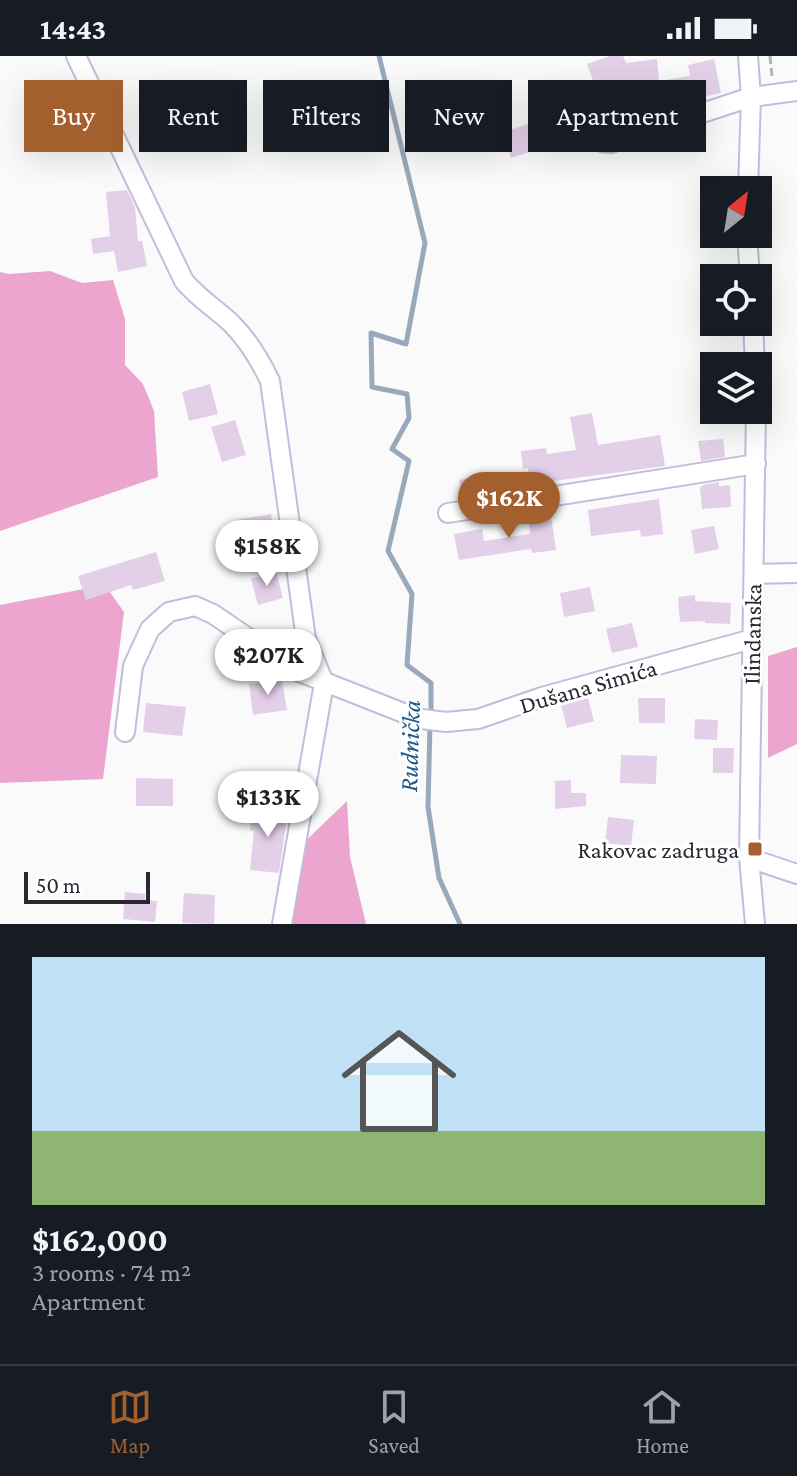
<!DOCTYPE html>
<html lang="en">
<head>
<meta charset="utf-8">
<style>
	:root { --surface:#171b24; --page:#20242c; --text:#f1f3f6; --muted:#9ea1a6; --line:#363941; --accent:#a3602e }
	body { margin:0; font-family:"Crimson Pro",serif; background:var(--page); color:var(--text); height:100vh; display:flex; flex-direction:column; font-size:30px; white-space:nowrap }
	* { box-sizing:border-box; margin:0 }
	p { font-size:26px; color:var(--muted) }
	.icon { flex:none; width:44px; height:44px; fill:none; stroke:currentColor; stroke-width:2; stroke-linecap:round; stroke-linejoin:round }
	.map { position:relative; height:868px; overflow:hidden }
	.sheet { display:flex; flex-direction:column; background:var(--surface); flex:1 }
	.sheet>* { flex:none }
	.guide { position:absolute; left:24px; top:24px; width:750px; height:72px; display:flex; gap:16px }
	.needle { width:52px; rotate:30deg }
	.tools { position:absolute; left:700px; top:120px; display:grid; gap:16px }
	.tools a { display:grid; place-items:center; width:72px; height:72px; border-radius:0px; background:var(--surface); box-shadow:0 8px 32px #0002; font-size:40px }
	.scale { position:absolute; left:24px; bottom:20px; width:126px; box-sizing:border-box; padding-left:8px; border:4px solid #2a2833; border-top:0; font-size:22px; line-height:28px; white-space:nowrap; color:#2a2833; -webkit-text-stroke:6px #fff; paint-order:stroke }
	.price { position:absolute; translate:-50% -68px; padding:0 18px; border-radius:28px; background:#fff; color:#222; font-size:26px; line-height:52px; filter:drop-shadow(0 2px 4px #0008) }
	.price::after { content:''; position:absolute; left:50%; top:48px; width:24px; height:18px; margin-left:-12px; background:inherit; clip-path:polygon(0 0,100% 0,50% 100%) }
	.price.active { background:var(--accent); color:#fff }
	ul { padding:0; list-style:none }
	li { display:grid; align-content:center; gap:16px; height:424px; padding:0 32px }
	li+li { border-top:2px solid var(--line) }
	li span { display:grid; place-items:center; height:248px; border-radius:0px; color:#555 }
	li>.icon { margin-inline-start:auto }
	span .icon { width:144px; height:144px; fill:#fffc; stroke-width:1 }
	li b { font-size:34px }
	.chip { padding:0 28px; border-radius:0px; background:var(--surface); box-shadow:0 8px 32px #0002; font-size:28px; line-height:72px }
	.chip.active { background:var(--accent); color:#fff }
	.status { display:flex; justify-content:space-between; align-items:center; height:56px; padding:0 40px; background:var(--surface); direction:ltr }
	.status svg { height:22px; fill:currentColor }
	.dock { display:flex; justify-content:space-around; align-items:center; height:112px; border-top:2px solid var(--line); background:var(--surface); font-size:22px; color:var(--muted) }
	.dock a { display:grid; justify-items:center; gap:4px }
	.dock .active { color:var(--accent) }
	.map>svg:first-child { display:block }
	.forest { fill:#eba5cf }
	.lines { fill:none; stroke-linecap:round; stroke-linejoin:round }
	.stream { stroke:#99a9bc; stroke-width:5 }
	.building { fill:#e4cfe9 }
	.minor-casing { stroke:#c3bcdb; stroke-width:22 }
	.path { stroke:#b3b2b6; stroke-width:3; stroke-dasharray:8 4; stroke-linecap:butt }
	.minor { stroke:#fff; stroke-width:18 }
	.poi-dot { fill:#a3602e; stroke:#fff; stroke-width:3 }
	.labels { text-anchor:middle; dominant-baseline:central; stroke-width:6; stroke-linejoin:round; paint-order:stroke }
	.street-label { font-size:24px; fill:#2a2833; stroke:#fff }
	.poi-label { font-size:24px; fill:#2a2833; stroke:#fff; text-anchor:end }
	.water-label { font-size:26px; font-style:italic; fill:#1a598b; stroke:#fff }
</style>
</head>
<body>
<div class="status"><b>14:43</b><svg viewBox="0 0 49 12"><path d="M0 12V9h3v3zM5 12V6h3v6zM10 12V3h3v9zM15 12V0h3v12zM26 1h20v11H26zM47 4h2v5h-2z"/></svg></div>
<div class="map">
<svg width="797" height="868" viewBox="0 0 797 868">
	<rect width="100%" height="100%" fill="#fafafa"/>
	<!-- forest -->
	<path class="forest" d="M 50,215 L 82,227 L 113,224 L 125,263 L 125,309 L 143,328 L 154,355 L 158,421 L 0,475 L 0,216 L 9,218 Z
		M 105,529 L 124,556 L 103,723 L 0,727 L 0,549 Z
		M 797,591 L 797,688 L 768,702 L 768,600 Z
		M 347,745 L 350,801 L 366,868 L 282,868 L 293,797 Z"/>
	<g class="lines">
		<!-- stream -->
		<path class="stream" d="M 379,0 L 425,187 L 406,288 L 371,277 L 372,331 L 407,338 L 409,362 L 392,393 L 409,405 L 388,495 L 412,538 L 407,609 L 431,627 L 431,659
			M 430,669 L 428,751 L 439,822 L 460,868"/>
	</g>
	<!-- building -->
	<path class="building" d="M 610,0 L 623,0 L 626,7 L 657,3 L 659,25 L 690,20 L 688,9 L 714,3 L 721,37 L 674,47 L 675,52 L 643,58 L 644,62 L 614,71 L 611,61 L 607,63 L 587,8 Z
		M 540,64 L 548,90 L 511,102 L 503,76 Z
		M 127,134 L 135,151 L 138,185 L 142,185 L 147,210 L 118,216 L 114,195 L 93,198 L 91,183 L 110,180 L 106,136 Z
		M 210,328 L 218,358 L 189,365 L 182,336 Z
		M 592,357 L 598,389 L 660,379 L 665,410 L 546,426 L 546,429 L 531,432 L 528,412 L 523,413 L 521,395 L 546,392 L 547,398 L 576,394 L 570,361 Z
		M 235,364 L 246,399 L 222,406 L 211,371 Z
		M 723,383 L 725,401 L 701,405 L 698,385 Z
		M 481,420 L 485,439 L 463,442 L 459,424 Z
		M 719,426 L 719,430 L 730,429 L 731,451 L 702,453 L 700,432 L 703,429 Z
		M 659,443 L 663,478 L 641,481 L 640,474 L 591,480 L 588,454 Z
		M 550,453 L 556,494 L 532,497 L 531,493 L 459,504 L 454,478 L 482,473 L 484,485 L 530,478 L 528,458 Z
		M 271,458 L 275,483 L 260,485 L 261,491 L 241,495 L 236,464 Z
		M 714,470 L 719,493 L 695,498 L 691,474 Z
		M 156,496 L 165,525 L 133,534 L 131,529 L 86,544 L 78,520 Z
		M 276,516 L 283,542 L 258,549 L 251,523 Z
		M 590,531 L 595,555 L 564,561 L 560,537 Z
		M 695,539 L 695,545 L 731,547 L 730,568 L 705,567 L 705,565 L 680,566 L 678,541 Z
		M 632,567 L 638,591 L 612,597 L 606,573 Z
		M 282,624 L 287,654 L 253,659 L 249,628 Z
		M 588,642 L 594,665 L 567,672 L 561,649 Z
		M 638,642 L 665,642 L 665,667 L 639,667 Z
		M 146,647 L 186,651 L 182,680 L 143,676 Z
		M 695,663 L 718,664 L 717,684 L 694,683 Z
		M 713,692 L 734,692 L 733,717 L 713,717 Z
		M 621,699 L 657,700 L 656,728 L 620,727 Z
		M 136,722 L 173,723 L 173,750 L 136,750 Z
		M 571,724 L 571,737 L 586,737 L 586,750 L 555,753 L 555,725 Z
		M 252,752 L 288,755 L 279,817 L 250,814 L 254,775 L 250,774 Z
		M 608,761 L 634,764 L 631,790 L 605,787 Z
		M 125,836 L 145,838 L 145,844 L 157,845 L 155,866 L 123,863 Z
		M 184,837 L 215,839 L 214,868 L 182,867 Z"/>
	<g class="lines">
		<!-- minor casing -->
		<g class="minor-casing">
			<path id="minor" d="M 76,0 L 184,225 C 198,242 216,253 231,267 C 248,284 260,304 270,325 L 306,583 L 324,627 L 282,868
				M 748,0 L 751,41 L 748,134
				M 551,47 C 594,52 572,86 611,87 L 751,41 L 797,35
				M 747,178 L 750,222
				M 753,266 L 755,310
				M 448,457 L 756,408
				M 754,518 L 797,517
				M 125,676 L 133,610 L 150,573 L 169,556 L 195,550 L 213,558 L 297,615 L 406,658 L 422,663 L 446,666 L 478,663 L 542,641 L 752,583
				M 749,802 L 797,818
				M 755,868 L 749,802 L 756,354"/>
		</g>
		<!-- path -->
		<path class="path" d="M 770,0 L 772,20
			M 760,146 L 761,167
			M 765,230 L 767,255
			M 769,342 L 770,318"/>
		<!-- minor -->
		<use href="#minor" class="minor"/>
	</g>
	<!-- markers -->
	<rect class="poi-dot" x="747" y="785" width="16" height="16" rx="4"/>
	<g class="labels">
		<!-- street labels -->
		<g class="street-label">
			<text transform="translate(752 578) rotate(-89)">Ilindanska</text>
			<text transform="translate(588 630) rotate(-16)">Dušana Simića</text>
		</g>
		<!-- poi labels -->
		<g class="poi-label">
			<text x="739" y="793">Rakovac zadruga</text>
		</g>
		<!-- water labels -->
		<g class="water-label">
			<text transform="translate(410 690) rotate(-88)">Rudnička</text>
		</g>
	</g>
</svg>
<div class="tools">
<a><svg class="needle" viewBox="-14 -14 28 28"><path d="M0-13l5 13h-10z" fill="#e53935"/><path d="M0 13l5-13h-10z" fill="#9ea1a6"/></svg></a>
<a><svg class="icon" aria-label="locate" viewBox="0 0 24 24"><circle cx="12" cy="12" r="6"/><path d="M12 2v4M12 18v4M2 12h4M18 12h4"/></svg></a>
<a><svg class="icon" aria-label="layers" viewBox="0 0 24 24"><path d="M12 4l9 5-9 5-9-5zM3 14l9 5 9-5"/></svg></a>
</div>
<div class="scale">50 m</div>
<b class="price active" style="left:509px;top:484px">$162K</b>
<b class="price" style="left:267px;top:532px">$158K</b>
<b class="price" style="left:268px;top:641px">$207K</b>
<b class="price" style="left:268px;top:783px">$133K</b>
<div class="guide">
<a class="chip active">Buy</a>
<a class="chip">Rent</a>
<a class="chip">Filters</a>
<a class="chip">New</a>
<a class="chip">Apartment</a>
</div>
</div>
<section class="sheet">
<ul>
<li><span style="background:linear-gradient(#bfe0f5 70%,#8fb573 0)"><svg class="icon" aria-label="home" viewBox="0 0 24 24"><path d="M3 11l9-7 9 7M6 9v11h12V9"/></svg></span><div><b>$162,000</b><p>3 rooms · 74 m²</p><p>Apartment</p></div></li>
</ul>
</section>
<nav class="dock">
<a class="active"><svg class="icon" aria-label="map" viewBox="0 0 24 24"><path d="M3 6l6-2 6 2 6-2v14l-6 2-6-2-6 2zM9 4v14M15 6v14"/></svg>Map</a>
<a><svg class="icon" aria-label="saved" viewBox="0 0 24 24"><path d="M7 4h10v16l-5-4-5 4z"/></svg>Saved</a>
<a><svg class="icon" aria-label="home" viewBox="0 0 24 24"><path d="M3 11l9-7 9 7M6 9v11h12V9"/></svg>Home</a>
</nav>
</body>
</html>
